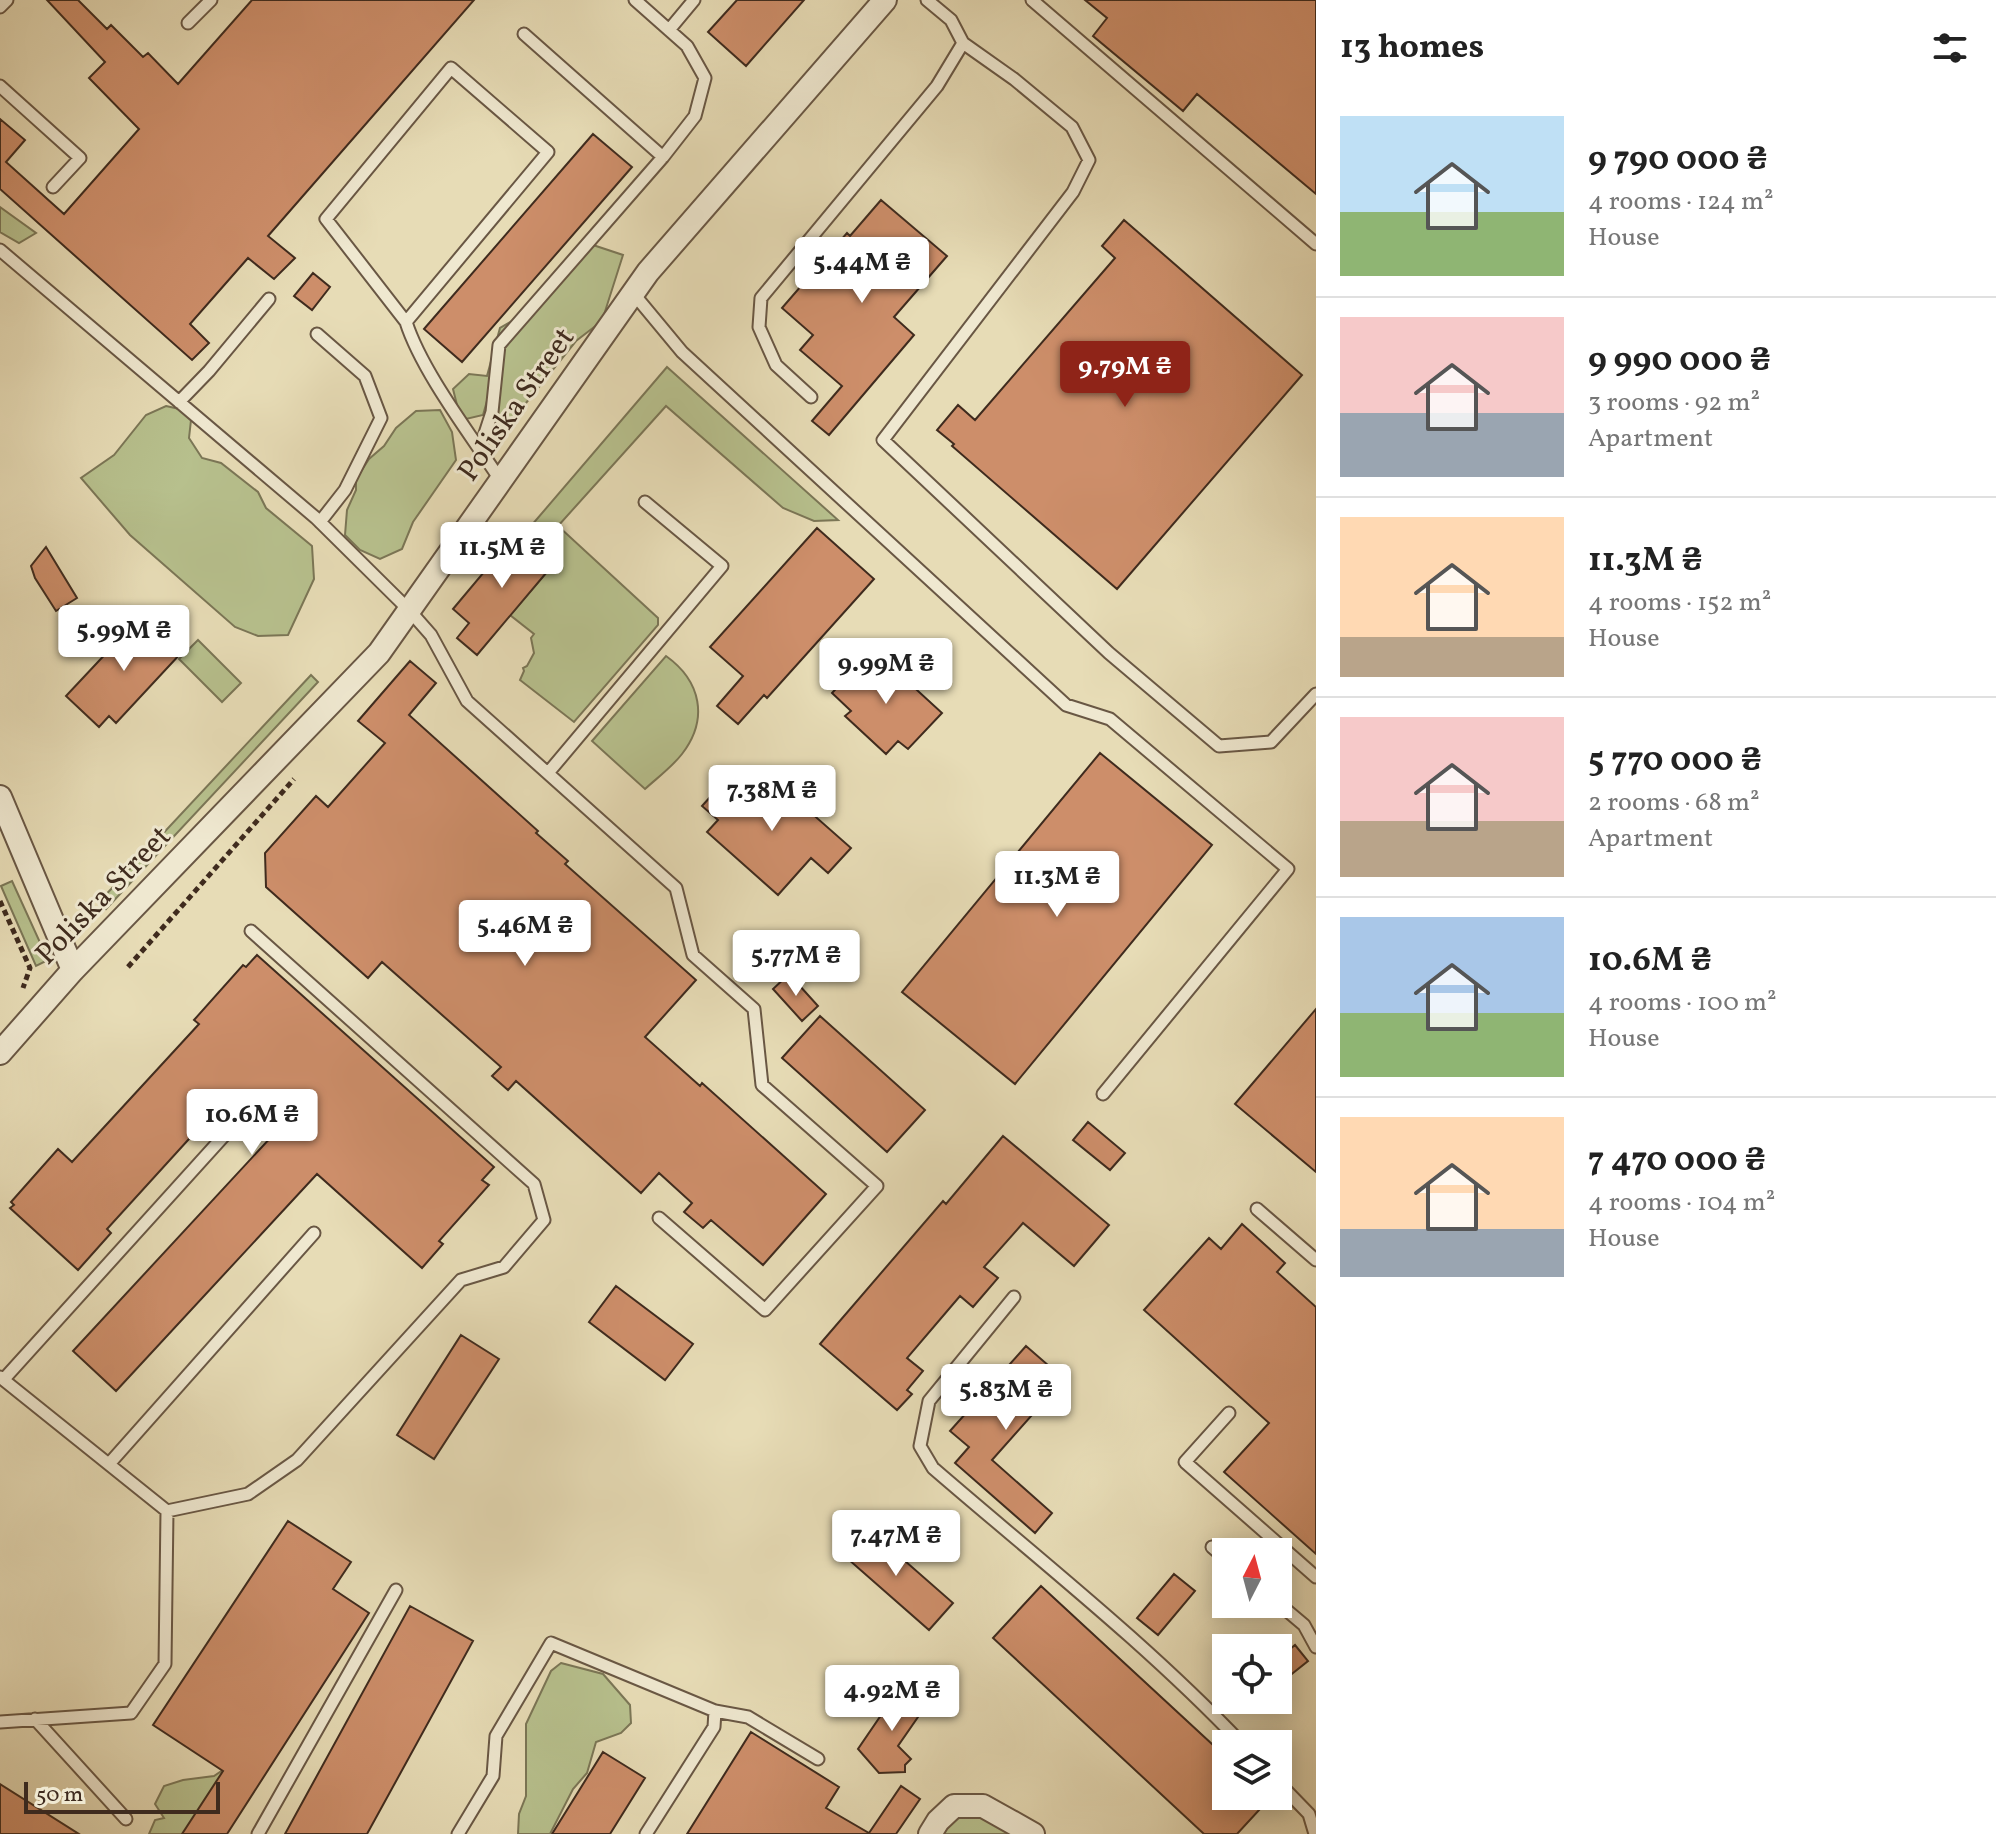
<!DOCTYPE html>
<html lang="en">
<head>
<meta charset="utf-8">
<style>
	:root { --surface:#fff; --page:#f6f6f6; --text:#222; --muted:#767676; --line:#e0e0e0; --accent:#8f2418 }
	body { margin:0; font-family:Vollkorn,serif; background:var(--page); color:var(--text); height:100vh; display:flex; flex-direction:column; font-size:30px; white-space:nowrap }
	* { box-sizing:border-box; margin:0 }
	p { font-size:26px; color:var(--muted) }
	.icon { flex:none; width:44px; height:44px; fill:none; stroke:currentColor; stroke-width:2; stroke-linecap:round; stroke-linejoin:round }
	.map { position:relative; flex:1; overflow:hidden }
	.details { display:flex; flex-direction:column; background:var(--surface); width:680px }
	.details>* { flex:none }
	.needle { width:52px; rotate:6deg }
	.fabs { position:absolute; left:1212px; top:1538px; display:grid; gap:16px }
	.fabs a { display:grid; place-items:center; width:80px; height:80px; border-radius:0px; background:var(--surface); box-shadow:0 4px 20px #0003; font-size:40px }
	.scale { position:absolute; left:24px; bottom:20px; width:196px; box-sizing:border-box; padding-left:8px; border:4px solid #3f2b1e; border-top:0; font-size:22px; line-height:28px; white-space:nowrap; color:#3f2b1e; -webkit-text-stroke:6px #efe8d0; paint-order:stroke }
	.price { position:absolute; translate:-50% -68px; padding:0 18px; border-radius:8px; background:#fff; color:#222; font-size:26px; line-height:52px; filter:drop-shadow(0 2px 4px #0008) }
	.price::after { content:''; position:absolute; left:50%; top:48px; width:24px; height:18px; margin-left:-12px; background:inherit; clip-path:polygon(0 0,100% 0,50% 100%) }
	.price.selected { background:var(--accent); color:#fff }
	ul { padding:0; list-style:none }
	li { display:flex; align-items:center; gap:24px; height:200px; padding:0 24px }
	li+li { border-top:2px solid var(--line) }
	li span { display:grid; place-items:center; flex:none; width:224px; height:160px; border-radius:0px; color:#555 }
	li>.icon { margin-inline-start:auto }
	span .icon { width:96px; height:96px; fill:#fffc; stroke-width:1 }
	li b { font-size:34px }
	h2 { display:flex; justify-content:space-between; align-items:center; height:96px; padding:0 24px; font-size:34px }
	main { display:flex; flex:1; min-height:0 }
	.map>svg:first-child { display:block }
	.green { fill:#b7c08d; stroke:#7b7656; stroke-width:2 }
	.building { fill:#cd8e6a; stroke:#3f2b1e; stroke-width:2 }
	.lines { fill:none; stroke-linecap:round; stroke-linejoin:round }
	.service-casing { stroke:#695744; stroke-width:15 }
	.minor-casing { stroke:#695744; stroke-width:26 }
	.path { stroke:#3f2b1e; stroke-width:5; stroke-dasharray:6 4; stroke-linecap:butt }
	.service { stroke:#efe8d0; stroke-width:11 }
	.minor { stroke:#efe8d0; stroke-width:22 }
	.labels { text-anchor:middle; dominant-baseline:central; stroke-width:6; stroke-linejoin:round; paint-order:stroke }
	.street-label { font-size:30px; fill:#3f2b1e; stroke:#efe8d0 }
</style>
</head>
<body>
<main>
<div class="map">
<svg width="1316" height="1834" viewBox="0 0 1316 1834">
	<rect width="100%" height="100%" fill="#e7dcb6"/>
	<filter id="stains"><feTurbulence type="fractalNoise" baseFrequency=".0025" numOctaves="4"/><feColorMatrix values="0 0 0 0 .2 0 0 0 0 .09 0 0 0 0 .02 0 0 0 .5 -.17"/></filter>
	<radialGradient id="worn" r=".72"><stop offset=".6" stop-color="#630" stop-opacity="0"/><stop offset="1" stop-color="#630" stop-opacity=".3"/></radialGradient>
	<!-- green -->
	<path class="green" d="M 0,207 L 36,233 L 19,243 L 0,232 Z
		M 590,244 L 623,255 L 602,321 L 576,341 L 509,424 L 500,426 L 495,419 L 489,394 L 483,415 L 466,419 L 459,413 L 453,389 L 469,374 L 487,376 L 500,328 L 540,305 Z
		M 667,367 L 838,520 L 814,521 L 783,508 L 666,406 L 558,526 L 658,618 L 658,625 L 574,722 L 520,680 L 524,671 L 523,668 L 527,666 L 534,653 L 531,638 L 534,634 L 510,615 L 557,560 L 525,533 Z
		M 166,406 L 184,410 L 191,420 L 189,438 L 202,458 L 221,463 L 258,492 L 266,508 L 312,546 L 314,579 L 288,635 L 258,636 L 235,627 L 130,535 L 81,478 L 114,455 L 146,415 Z
		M 440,410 L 452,432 L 456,460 L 413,522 L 402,549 L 380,559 L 360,550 L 345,535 L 347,510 L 356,490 L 356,479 L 369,459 L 384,446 L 396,428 L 416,411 Z
		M 198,640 L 241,683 L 222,702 L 179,659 Z
		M 666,656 C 701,681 709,719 682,754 C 672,767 657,778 645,789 L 592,741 Z
		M 311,675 L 318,682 L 106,909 L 99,902 Z
		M 12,881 L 48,960 L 36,966 L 1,886 Z
		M 561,1663 L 603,1674 L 630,1705 L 631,1723 L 621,1733 L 596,1742 L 587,1773 L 573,1789 L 550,1834 L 518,1834 L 519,1814 L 526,1796 L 526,1724 L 551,1671 Z
		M 239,1759 L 195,1834 L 149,1834 L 155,1820 L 164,1818 L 155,1804 L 164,1786 L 183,1780 L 214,1776 Z
		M 973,1811 L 1018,1834 L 925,1834 L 931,1813 Z"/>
	<!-- building -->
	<path class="building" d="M 47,0 L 78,0 L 107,29 L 111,25 L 143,57 L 148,53 L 178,84 L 252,0 L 474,0 L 268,236 L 295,258 L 274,279 L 248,258 L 190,324 L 209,343 L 192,360 L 0,189 L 0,119 L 25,140 L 6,162 L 64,214 L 139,129 L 89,78 L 105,62 Z
		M 737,0 L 804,0 L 746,66 L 708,32 Z
		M 1085,0 L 1316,0 L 1316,194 L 1197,94 L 1183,111 L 1093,36 L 1107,18 Z
		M 593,134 L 632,167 L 462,362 L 424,329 Z
		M 881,200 L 947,256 L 894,317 L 914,335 L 829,435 L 812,421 L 842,386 L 800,350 L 813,335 L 782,308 L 847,233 L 850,236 Z
		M 1124,220 L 1302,375 L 1117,589 L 952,446 L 954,444 L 937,430 L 958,405 L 975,420 L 1115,258 L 1102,246 Z
		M 313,273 L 330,287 L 312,310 L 294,296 Z
		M 817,528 L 874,579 L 767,698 L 764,695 L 738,724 L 717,706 L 743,676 L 710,647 Z
		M 520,529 L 557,560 L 477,655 L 457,638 L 469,623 L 453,609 Z
		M 46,547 L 77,598 L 56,611 L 35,578 L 31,566 Z
		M 142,615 L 182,652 L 116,723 L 109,716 L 99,727 L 66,696 Z
		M 882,658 L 942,713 L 908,749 L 898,741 L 886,754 L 845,716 L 851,711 L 832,693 L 856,667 L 866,675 Z
		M 410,661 L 436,683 L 409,715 L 538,831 L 536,833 L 568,861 L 565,864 L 696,980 L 645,1037 L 700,1086 L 702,1083 L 826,1194 L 763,1265 L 711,1220 L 703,1228 L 684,1212 L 692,1203 L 659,1173 L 641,1193 L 516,1081 L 508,1090 L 492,1076 L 501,1067 L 382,962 L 368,978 L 266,887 L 265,853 L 316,796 L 328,807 L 385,743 L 358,721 Z
		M 1100,753 L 1212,845 L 1015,1084 L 902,992 Z
		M 759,773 L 796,807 L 800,803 L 851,848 L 828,873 L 811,858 L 778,895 L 707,832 L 718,820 L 702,806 L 722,784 L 737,797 Z
		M 257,955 L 494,1167 L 482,1180 L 489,1185 L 439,1241 L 443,1244 L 422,1268 L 317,1174 L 116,1391 L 73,1351 L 273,1135 L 229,1095 L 107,1229 L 111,1233 L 78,1270 L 10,1208 L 14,1205 L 11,1202 L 58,1149 L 72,1162 L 199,1024 L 194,1020 L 243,965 L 246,967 Z
		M 789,974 L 818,1006 L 802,1021 L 773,989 Z
		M 1316,1009 L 1316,1172 L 1235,1104 Z
		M 820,1016 L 925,1110 L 887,1152 L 782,1058 Z
		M 1088,1122 L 1125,1153 L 1110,1170 L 1073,1140 Z
		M 1003,1136 L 1109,1225 L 1074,1266 L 1023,1223 L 984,1267 L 998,1278 L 973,1307 L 960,1296 L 907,1358 L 923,1371 L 907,1390 L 912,1394 L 897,1410 L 820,1344 L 943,1201 L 946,1204 Z
		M 1242,1224 L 1285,1263 L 1277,1272 L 1316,1307 L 1316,1554 L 1224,1472 L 1269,1423 L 1144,1310 L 1209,1238 L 1221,1249 Z
		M 616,1286 L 693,1344 L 665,1380 L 589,1322 Z
		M 461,1335 L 499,1359 L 434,1459 L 397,1435 Z
		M 1026,1346 L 1064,1379 L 992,1460 L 1052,1513 L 1035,1533 L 955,1463 L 969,1447 L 950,1431 Z
		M 288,1521 L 351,1562 L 333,1589 L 369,1613 L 227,1834 L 182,1834 L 223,1771 L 153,1725 Z
		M 864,1525 L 953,1603 L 929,1630 L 840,1552 Z
		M 1174,1574 L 1195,1591 L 1158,1635 L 1137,1618 Z
		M 1041,1586 L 1226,1757 L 1226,1796 L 1272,1796 L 1237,1834 L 1204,1834 L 993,1638 Z
		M 410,1606 L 473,1641 L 367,1834 L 285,1834 Z
		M 1295,1645 L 1308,1661 L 1278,1685 L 1278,1659 Z
		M 901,1686 L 927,1704 L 898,1746 L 911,1759 L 905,1765 L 905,1772 L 879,1773 L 858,1749 Z
		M 751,1732 L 839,1787 L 826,1808 L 869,1833 L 901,1786 L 920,1799 L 896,1834 L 687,1834 Z
		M 603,1752 L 645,1778 L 610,1834 L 552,1834 Z
		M 0,1784 L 79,1834 L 0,1834 Z"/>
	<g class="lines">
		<!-- service casing -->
		<g class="service-casing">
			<path id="service" d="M 1032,0 L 1316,244
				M 0,7 L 7,0
				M 188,23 L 211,0
				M 669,30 L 694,0
				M 524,34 L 663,157
				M 963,43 L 1014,79 L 1072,127 L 1089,160 L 1073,192 L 883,440 L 1109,653 L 1219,746 L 1271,742 L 1316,694
				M 0,86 L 80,158 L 53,187
				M 0,250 L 316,518 L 409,610 L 431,635 L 467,701 L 676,888 L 693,955 L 754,1009 L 762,1085 L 877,1186 L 765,1310 L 659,1218
				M 633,293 L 682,352 L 1066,705 L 1110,719 L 1288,869 L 1103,1094
				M 406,322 L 326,219 L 451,68 L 548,152 L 406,322 C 422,372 471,435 501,481
				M 317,334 L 365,376 L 381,418 L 345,490 L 320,522
				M 811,397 L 776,365 L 759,327 L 761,298 L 937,86 L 963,43 L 951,20 L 927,0
				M 179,402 L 209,371 L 269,299
				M 480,449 L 492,412 L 499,345 L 663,157 L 695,116 L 705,78 L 687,46 L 635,0
				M 548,773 L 722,566 L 645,502
				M 1257,1209 L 1316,1260
				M 1014,1297 L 929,1401 L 920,1446 L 933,1468 C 1037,1558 1147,1644 1242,1744
				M 0,1377 L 167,1511 L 248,1494 L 297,1460 L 461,1280 L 504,1267 L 544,1220 L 534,1184 L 251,931
				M 4,1379 L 231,1128
				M 1229,1413 L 1185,1462 L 1316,1577
				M 109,1464 L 314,1233
				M 1212,1547 L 1226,1559
				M 1278,1603 L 1304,1625 L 1316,1647
				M 35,1719 L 126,1819
				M 0,1722 L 131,1713 L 165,1664 L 167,1511
				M 1278,1782 L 1309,1814 L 1315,1834
				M 258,1834 L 396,1590
				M 458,1834 L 493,1776 L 496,1736 L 551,1643 L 715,1711 L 748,1717 L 818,1759
				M 646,1834 L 714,1727 L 715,1711"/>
		</g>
		<!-- minor casing -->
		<g class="minor-casing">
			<path id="minor" d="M 0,797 L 73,970
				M 0,1053 L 73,970 L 379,653 L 648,272 L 885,0
				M 930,1834 L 938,1821 L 954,1806 L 983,1806 L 1033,1834"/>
		</g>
		<!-- path -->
		<path class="path" d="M 0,901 L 30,968 L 23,988
			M 128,967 L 294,779"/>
		<!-- service -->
		<use href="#service" class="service"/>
		<!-- minor -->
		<use href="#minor" class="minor"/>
	</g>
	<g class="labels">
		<!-- street labels -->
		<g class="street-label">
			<text transform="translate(517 405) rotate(-55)">Poliska Street</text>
			<text transform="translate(104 896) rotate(-46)">Poliska Street</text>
		</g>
	</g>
	<rect width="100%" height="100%" filter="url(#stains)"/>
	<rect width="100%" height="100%" fill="url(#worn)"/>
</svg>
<div class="fabs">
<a><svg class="needle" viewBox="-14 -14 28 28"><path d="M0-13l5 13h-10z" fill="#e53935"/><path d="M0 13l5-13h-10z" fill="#767676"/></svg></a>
<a><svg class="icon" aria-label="locate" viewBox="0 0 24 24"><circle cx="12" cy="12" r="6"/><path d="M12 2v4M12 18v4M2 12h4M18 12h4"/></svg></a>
<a><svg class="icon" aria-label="layers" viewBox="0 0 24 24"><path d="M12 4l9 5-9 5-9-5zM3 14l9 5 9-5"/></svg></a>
</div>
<div class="scale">50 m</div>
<b class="price" style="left:862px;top:305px">5.44M ₴</b>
<b class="price selected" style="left:1125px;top:409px">9.79M ₴</b>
<b class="price" style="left:502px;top:590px">11.5M ₴</b>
<b class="price" style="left:124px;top:673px">5.99M ₴</b>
<b class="price" style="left:886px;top:706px">9.99M ₴</b>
<b class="price" style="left:772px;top:833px">7.38M ₴</b>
<b class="price" style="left:1057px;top:919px">11.3M ₴</b>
<b class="price" style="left:525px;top:968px">5.46M ₴</b>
<b class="price" style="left:796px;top:998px">5.77M ₴</b>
<b class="price" style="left:252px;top:1157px">10.6M ₴</b>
<b class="price" style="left:1006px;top:1432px">5.83M ₴</b>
<b class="price" style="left:896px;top:1578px">7.47M ₴</b>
<b class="price" style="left:892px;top:1733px">4.92M ₴</b>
</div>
<section class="details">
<h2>13 homes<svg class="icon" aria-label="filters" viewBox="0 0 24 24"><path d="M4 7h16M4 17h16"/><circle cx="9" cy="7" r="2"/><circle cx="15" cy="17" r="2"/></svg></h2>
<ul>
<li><span style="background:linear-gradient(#bfe0f5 60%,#8fb573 0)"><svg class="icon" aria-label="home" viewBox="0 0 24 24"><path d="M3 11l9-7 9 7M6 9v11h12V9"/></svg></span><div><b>9 790 000 ₴</b><p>4 rooms · 124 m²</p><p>House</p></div></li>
<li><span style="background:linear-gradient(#f6c9c9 60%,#9aa5b1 0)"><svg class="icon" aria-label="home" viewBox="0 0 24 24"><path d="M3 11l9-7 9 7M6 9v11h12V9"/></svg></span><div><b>9 990 000 ₴</b><p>3 rooms · 92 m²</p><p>Apartment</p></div></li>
<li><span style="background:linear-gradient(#ffd9b3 75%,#b9a48a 0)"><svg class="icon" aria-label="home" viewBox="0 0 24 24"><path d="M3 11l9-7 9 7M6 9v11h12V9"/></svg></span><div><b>11.3M ₴</b><p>4 rooms · 152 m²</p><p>House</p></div></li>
<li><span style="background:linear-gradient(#f6c9c9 65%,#b9a48a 0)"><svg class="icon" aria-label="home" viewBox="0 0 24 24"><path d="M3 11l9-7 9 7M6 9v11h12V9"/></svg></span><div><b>5 770 000 ₴</b><p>2 rooms · 68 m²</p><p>Apartment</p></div></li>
<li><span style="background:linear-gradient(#a9c7e8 60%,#8fb573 0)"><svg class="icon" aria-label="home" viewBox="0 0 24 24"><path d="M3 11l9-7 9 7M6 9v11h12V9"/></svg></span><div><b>10.6M ₴</b><p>4 rooms · 100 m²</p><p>House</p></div></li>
<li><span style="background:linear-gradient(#ffd9b3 70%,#9aa5b1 0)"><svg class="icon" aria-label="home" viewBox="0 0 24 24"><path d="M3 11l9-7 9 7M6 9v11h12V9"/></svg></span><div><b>7 470 000 ₴</b><p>4 rooms · 104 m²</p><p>House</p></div></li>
</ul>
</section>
</main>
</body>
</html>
